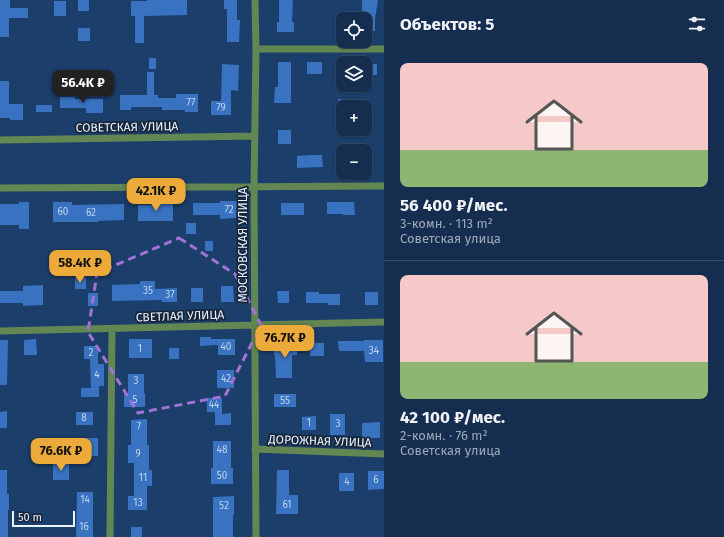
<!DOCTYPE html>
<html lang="ru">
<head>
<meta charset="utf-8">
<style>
	:root { --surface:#152e50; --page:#223a5a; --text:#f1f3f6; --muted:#9da8b7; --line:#344a67; --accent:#ebaa39 }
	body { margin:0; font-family:"Fira Sans",sans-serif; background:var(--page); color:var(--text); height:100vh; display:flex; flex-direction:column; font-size:15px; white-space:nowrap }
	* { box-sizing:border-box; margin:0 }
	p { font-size:13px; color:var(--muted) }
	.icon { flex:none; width:22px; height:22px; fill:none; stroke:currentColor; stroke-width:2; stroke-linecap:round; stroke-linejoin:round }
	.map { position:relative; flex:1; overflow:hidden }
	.sheet { display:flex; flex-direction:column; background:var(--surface); width:340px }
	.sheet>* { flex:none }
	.fabs { position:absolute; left:336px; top:12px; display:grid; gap:8px }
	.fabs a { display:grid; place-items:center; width:36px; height:36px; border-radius:8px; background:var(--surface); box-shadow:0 1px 3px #0004,0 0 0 1px var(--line); font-size:20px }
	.scale { position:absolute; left:12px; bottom:10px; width:63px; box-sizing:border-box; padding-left:4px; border:2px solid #eaf3fe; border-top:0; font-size:11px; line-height:14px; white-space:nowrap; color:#eaf3fe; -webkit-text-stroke:3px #16253a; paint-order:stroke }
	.price { position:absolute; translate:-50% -34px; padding:0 9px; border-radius:8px; background:var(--accent); color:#111; font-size:13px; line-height:26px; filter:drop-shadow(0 1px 2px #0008) }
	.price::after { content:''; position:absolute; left:50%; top:24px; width:12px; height:9px; margin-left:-6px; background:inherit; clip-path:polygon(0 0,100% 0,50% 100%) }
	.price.current { background:#222; color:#fff }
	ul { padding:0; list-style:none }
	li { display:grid; align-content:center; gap:8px; height:212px; padding:0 16px }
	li+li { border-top:1px solid var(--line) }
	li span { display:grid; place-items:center; height:124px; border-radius:8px; color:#555 }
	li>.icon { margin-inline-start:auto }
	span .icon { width:72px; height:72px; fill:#fffc; stroke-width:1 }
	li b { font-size:17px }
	h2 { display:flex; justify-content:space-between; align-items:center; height:48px; padding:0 16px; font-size:17px }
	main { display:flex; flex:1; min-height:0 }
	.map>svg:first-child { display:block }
	.building { fill:#3872c0 }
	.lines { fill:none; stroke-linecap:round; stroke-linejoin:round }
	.minor { stroke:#628752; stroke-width:7 }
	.marked { fill:none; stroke:#a272d5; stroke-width:3; stroke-dasharray:8 5; stroke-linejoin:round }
	.labels { text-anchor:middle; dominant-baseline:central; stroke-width:3.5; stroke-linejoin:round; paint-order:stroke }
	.number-label { font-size:10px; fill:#bed3ee }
	.street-label { font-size:12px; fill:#eaf3fe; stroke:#16253a }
</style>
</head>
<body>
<main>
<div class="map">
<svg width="384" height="537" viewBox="0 0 384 537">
	<rect width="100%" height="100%" fill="#1c3e6b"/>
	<!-- building -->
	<path class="building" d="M 0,0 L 10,0 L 10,8 L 28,8 L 28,18 L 9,18 L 9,37 L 0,37 Z
		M 78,0 L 89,0 L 89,11 L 78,11 Z
		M 147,0 L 187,0 L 187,15 L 144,16 L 144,43 L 135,43 L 135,16 L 131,16 L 131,1 L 147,1 Z
		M 224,0 L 237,0 L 237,20 L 240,20 L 239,42 L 227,42 L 227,9 L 224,9 Z
		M 279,0 L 293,0 L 292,22 L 294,22 L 294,32 L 277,32 L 277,22 L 279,22 Z
		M 362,0 L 378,0 L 375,19 L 375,31 L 365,31 L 365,19 L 362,19 Z
		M 54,1 L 66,1 L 66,16 L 54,16 Z
		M 78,28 L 90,28 L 90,41 L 78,41 Z
		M 149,58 L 156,58 L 156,69 L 149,69 Z
		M 278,62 L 291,62 L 291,103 L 274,103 L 275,87 L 278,87 Z
		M 307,62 L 322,62 L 322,74 L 307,74 Z
		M 222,64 L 239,65 L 238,91 L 231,90 L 231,115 L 211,115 L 211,101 L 221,101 Z
		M 365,64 L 377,64 L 377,75 L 365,75 Z
		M 147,72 L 154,72 L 154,95 L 158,95 L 158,98 L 176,98 L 176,94 L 198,94 L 198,112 L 185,112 L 185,110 L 162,110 L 162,107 L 131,107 L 131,110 L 120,110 L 120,95 L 147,95 Z
		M 0,81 L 9,81 L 9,104 L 23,104 L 23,120 L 10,120 L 10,118 L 0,118 Z
		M 60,97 L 75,97 L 75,99 L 103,99 L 103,113 L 86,113 L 86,108 L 60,108 Z
		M 338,99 L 352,99 L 352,107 L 338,107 Z
		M 36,105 L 52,105 L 52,112 L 36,112 Z
		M 278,130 L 291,130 L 291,144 L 278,144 Z
		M 350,143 L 365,143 L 365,151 L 350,151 Z
		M 312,155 L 322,155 L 323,167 L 297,168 L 297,156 Z
		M 220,201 L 237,201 L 237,218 L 220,219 L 220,215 L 193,215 L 193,203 L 220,203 Z
		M 19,202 L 29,202 L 29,229 L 19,229 L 19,225 L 0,225 L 0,204 L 19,204 Z
		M 53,202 L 72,202 L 72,205 L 124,204 L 124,220 L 98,221 L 98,222 L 53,222 Z
		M 173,202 L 173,221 L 138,221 L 138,205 L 156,205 L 156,203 Z
		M 327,202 L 354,202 L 355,215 L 343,215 L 343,214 L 327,214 Z
		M 281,203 L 304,203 L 304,215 L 281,215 Z
		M 186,223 L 196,223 L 196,234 L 186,234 Z
		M 205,241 L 213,241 L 213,251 L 205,251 Z
		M 75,278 L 86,278 L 86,289 L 75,289 Z
		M 140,281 L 155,281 L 155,289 L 177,288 L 177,302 L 162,302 L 162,300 L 112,301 L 112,285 L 140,284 Z
		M 43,285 L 43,305 L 23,306 L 23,303 L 0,303 L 0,291 L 23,291 L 23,286 Z
		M 221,286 L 233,286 L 234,302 L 221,302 Z
		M 191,288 L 203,288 L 203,302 L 191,302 Z
		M 277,291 L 289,291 L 289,303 L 278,303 Z
		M 306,292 L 319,292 L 319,294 L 340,294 L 340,305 L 328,305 L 328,303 L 306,303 Z
		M 365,292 L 378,292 L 378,305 L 365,305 Z
		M 88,293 L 98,293 L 98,306 L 88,306 Z
		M 200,337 L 211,337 L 211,339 L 235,339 L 235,355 L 218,355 L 218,345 L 200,346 Z
		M 36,339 L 37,355 L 24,355 L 24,340 Z
		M 129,339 L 152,339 L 152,358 L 129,358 Z
		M 0,340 L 8,340 L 7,385 L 0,385 Z
		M 364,340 L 383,340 L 383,362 L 365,362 L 364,351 L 339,351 L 338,341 L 364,341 Z
		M 274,342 L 297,342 L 297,355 L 292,355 L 292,378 L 276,378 L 275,355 L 274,355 Z
		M 310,343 L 324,343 L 324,356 L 310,356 Z
		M 84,346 L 98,346 L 98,364 L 104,364 L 104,386 L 99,386 L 99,397 L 81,397 L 81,388 L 91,388 L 90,359 L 84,359 Z
		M 169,348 L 179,348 L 179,359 L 169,359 Z
		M 217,370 L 234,370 L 234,388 L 217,388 Z
		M 128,374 L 144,374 L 144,393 L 145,393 L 145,407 L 124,407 L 124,393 L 128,393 Z
		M 274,394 L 296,394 L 296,407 L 274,407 Z
		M 207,398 L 222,398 L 222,414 L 231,413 L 231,425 L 215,425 L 215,412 L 207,412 Z
		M 7,411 L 7,428 L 0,428 L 0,412 Z
		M 76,412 L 93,412 L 93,425 L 76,425 Z
		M 330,414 L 345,414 L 345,435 L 330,435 Z
		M 316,416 L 316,430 L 302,430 L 302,417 Z
		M 147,419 L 147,445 L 149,445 L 149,470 L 152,470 L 152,486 L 147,486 L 147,510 L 128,510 L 128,496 L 134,496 L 134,463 L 128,463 L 128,445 L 131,445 L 131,420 Z
		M 380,422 L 380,438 L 362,438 L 362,423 Z
		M 84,438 L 98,438 L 98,456 L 84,456 Z
		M 213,441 L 231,441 L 231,468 L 233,468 L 233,484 L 211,484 L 211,468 L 213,468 Z
		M 53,464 L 69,464 L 69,480 L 53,480 Z
		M 0,470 L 7,470 L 7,494 L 9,494 L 9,510 L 8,510 L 8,537 L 0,537 Z
		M 277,470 L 289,470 L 289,495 L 298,495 L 298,514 L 276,514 Z
		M 368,471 L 384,471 L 384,489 L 368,490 Z
		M 339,473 L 354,473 L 354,491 L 339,491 Z
		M 77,492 L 93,492 L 93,537 L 76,537 Z
		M 234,496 L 234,515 L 233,515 L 233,537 L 213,537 L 213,497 Z
		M 131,527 L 142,527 L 142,537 L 131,537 Z"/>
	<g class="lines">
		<!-- minor -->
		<path class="minor" d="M 255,0 L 256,49 L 254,187 L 256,537
			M 256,49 L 384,49
			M 0,140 L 255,136
			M 0,188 L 384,186
			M 0,331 L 384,322
			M 255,449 L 384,454
			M 110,537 L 112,329"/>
	</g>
	<!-- marked area -->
	<path class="marked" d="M 179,238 L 235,274 L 261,325 L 225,396 L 138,413 L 88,332 L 97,273 Z"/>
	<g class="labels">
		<!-- number labels -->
		<g class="number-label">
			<text x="191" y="103">77</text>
			<text x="221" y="108">79</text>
			<text x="229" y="210">72</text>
			<text x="63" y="212">60</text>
			<text x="91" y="213">62</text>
			<text x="148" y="291">35</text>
			<text x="170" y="295">37</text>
			<text x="226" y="347">40</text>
			<text x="140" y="349">1</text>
			<text x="374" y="351">34</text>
			<text x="91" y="353">2</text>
			<text x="97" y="375">4</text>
			<text x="226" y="379">42</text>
			<text x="136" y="381">3</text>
			<text x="135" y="400">5</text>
			<text x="285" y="401">55</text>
			<text x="214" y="405">44</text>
			<text x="84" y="418">8</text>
			<text x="309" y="423">1</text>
			<text x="338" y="424">3</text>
			<text x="139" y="427">7</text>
			<text x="222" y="450">48</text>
			<text x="138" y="454">9</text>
			<text x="222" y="476">50</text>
			<text x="143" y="478">11</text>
			<text x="376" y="480">6</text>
			<text x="347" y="482">4</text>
			<text x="85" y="500">14</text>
			<text x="138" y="503">13</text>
			<text x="287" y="505">61</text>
			<text x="224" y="506">52</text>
			<text x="84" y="527">16</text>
		</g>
		<!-- street labels -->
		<g class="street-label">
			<text transform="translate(127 127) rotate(-1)">СОВЕТСКАЯ УЛИЦА</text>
			<text transform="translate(243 245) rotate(-90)">МОСКОВСКАЯ УЛИЦА</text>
			<text transform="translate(180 316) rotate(-2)">СВЕТЛАЯ УЛИЦА</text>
			<text transform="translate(320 441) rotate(2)">ДОРОЖНАЯ УЛИЦА</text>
		</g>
	</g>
</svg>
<div class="fabs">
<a><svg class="icon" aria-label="locate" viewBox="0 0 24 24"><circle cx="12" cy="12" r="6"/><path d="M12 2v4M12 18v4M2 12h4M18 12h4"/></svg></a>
<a><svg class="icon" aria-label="layers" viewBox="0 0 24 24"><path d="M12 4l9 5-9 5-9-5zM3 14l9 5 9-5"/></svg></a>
<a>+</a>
<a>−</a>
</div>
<div class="scale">50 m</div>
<b class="price current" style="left:83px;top:104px">56.4K ₽</b>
<b class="price" style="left:156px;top:212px">42.1K ₽</b>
<b class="price" style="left:80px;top:284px">58.4K ₽</b>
<b class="price" style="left:285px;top:359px">76.7K ₽</b>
<b class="price" style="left:61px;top:472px">76.6K ₽</b>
</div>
<section class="sheet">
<h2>Объектов: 5<svg class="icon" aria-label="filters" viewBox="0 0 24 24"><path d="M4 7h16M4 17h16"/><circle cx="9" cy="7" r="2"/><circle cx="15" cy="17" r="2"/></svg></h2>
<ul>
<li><span style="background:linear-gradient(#f6c9c9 70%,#8fb573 0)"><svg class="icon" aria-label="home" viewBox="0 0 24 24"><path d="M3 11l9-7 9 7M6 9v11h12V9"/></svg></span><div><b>56 400 ₽/мес.</b><p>3-комн. · 113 m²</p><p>Советская улица</p></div></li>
<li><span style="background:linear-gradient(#f6c9c9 70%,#8fb573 0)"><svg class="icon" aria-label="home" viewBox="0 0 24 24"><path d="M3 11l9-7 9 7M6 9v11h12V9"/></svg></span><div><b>42 100 ₽/мес.</b><p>2-комн. · 76 m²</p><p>Советская улица</p></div></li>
</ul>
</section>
</main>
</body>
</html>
